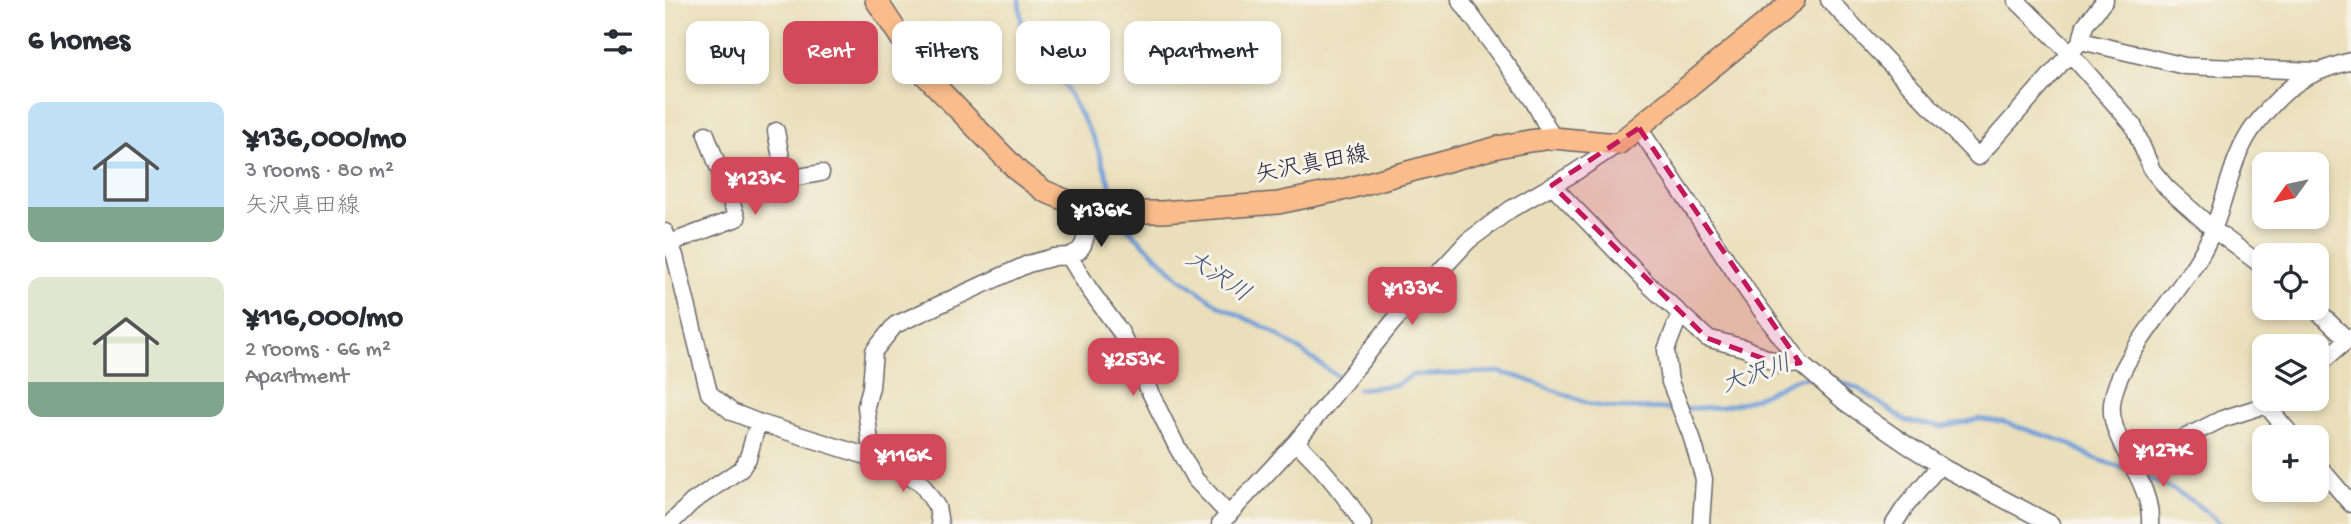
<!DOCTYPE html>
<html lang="en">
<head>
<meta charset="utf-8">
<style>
	:root { --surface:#fff; --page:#f7f7f7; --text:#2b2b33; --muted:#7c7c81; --accent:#d1495b }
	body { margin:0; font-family:"Gochi Hand","Klee One",sans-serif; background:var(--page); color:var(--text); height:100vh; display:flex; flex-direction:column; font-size:26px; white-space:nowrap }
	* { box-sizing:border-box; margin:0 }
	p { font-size:23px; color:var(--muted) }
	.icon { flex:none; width:38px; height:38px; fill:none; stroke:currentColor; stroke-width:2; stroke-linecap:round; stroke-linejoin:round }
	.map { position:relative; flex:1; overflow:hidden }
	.panel { display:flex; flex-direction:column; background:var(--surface); width:665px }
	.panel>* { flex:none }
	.top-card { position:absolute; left:21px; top:21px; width:665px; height:63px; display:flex; gap:14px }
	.needle { width:46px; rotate:237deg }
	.controls { position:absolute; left:1587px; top:152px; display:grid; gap:14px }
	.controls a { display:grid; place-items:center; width:77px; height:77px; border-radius:14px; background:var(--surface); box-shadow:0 4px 10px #0003; font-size:35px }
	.price { position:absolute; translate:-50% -60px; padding:0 16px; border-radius:14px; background:var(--accent); color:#fff; font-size:23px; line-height:46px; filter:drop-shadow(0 2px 4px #0008) }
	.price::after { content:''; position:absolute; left:50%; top:42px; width:21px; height:16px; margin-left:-10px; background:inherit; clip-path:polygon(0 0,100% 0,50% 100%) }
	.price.selected { background:#222; color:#fff }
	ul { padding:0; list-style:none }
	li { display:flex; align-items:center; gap:21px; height:175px; padding:0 28px }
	li span { display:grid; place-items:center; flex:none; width:196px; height:140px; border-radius:14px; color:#555 }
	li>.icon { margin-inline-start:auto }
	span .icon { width:84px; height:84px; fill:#fffc; stroke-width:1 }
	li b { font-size:30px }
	h2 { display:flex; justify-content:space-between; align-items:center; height:84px; padding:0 28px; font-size:30px }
	.chip { padding:0 24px; border-radius:14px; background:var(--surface); box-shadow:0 4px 10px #0003; font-size:24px; line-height:63px }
	.chip.selected { background:var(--accent); color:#fff }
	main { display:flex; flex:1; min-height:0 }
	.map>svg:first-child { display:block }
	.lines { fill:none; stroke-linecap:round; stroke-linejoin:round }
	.stream { stroke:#709ed8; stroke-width:4.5 }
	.minor-casing { stroke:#686467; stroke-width:19 }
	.major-casing { stroke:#686467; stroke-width:24 }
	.minor { stroke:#fff; stroke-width:16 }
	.major { stroke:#f9bc8a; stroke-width:21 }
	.marked { fill:#c2185b; fill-opacity:0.2; stroke:#c2185b; stroke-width:5; stroke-dasharray:14 9; stroke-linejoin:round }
	.labels { text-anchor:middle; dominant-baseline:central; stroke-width:6; stroke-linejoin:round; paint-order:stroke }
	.street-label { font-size:23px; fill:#22223b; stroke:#f7f3e8 }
	.water-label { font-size:24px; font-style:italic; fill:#41547a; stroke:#f7f3e8 }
</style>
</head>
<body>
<main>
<section class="panel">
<h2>6 homes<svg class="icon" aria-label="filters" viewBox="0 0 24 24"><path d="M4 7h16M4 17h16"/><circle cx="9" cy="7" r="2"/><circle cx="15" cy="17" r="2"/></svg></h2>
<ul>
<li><span style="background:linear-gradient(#bfe0f5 75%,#7fa58c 0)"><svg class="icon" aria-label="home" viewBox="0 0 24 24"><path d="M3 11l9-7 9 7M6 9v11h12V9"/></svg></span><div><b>¥136,000/mo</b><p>3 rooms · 80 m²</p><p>矢沢真田線</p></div></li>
<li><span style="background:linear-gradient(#dfe7d0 75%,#7fa58c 0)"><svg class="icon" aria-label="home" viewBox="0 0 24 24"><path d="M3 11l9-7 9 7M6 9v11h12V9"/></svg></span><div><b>¥116,000/mo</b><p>2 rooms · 66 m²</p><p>Apartment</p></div></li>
</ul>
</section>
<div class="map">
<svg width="1686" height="524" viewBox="0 0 1686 524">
	<rect width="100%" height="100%" fill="#f7f3e8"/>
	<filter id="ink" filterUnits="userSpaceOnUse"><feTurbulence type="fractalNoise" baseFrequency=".0143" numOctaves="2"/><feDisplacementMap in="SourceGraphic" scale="14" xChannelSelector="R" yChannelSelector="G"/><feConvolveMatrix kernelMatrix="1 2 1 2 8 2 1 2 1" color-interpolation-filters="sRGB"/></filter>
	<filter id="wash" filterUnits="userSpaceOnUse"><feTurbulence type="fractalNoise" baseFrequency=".00686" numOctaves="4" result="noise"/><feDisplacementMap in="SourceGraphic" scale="28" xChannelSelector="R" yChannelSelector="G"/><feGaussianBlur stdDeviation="1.57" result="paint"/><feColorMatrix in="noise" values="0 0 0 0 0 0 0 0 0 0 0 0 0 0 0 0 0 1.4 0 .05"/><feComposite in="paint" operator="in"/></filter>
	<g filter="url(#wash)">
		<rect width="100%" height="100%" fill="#eadfba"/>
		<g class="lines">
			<!-- stream -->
			<path class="stream" d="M 354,0 L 357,26 L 385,60 L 430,141 L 452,205
				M 458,220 L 459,225 L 515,278 L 555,306 L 606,330 L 672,376
				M 1158,375 L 1194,389 L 1241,421 L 1278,427 L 1314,419 L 1338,422 L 1403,443 L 1426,457 L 1465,471
				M 693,389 L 731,385 L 748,375 L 834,372 L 857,378 L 927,405 L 950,408 L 1012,409
				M 1021,409 C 1049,408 1071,407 1097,395 C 1113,388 1125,379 1142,377
				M 1480,477 C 1513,490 1529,501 1556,524"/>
		</g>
	</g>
	<g filter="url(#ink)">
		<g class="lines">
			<!-- minor casing -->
			<g class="minor-casing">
				<path id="minor" d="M 795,0 L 869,102 L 888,138
					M 1164,0 L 1313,157 L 1416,41 L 1520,66 L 1653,71
					M 1351,0 L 1404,52 L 1468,125 L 1487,170 L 1502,188 L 1548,229 L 1600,268
					M 1416,41 L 1420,25 L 1440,0
					M 974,128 L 1083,292 L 1135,363 L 1181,403 L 1242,445 L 1281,469 L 1386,524
					M 111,131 L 120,179
					M 887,185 L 983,284 L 1042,338 L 1079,348 L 1116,365 L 1135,363
					M 61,190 L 156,173
					M 0,232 L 10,256 L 44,393 L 67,412 L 95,423 L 211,459 L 256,483 L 272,507 L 275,524
					M 5,243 L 72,218 L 41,134
					M 404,256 L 424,289 L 455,331 L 511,445 L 530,479 L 564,515
					M 1649,308 L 1682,339
					M 1015,314 L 1001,350 L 1005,382 L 1026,435 L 1039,479 L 1036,524
					M 1652,366 L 1686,337
					M 631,442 C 657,467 679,493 698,524
					M 211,459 L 205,443 L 201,406 L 206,387 L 209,351 L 230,325 L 363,264 L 389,257 L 404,256 L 414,251 L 418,245 L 429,212
					M 1467,464 L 1557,419 L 1601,405 L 1629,438
					M 1652,464 L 1686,504
					M 5,524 L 27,502 L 76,469 L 83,458 L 93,422
					M 555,524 L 631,442 L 728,322 L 803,241 L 846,209 L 909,173 L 953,144
					M 1229,524 L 1240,507 L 1275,465
					M 1485,524 C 1488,481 1443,441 1447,404 C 1452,354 1520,291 1543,241 C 1562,203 1564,158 1591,124 C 1622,85 1638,74 1686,61"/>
			</g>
			<!-- major casing -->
			<g class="major-casing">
				<path id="major" d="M 211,0 L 261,76 L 354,172 L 379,191 L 429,212 L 497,212 L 613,203 L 681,189 L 833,147 L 864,141 L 888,138 L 953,144 L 1129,0"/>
			</g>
			<!-- minor -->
			<use href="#minor" class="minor"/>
			<!-- major -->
			<use href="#major" class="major"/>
		</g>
	</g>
	<!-- marked area -->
	<path class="marked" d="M 974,128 L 1135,363 L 1116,365 L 1042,338 L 887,185 Z"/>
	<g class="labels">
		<!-- street labels -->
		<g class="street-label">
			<text transform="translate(647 166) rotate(-11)">矢沢真田線</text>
		</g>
		<!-- water labels -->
		<g class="water-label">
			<text transform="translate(552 278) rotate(34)">大沢川</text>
			<text transform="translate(1092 376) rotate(-19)">大沢川</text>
		</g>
	</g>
</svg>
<div class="controls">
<a><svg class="needle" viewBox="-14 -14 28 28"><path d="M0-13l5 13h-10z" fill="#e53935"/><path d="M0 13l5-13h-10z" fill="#7c7c81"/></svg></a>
<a><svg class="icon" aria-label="locate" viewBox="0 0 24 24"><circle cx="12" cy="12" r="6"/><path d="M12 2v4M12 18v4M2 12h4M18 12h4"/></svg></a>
<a><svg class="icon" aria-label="layers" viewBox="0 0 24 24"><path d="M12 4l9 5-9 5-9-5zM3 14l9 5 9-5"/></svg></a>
<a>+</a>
</div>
<b class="price" style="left:90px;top:217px">¥123K</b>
<b class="price selected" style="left:436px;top:249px">¥136K</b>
<b class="price" style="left:747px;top:327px">¥133K</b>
<b class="price" style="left:468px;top:398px">¥253K</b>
<b class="price" style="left:1498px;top:489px">¥127K</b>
<b class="price" style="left:238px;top:494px">¥116K</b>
<div class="top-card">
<a class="chip">Buy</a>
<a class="chip selected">Rent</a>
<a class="chip">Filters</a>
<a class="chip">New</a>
<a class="chip">Apartment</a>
</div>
</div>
</main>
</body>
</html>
